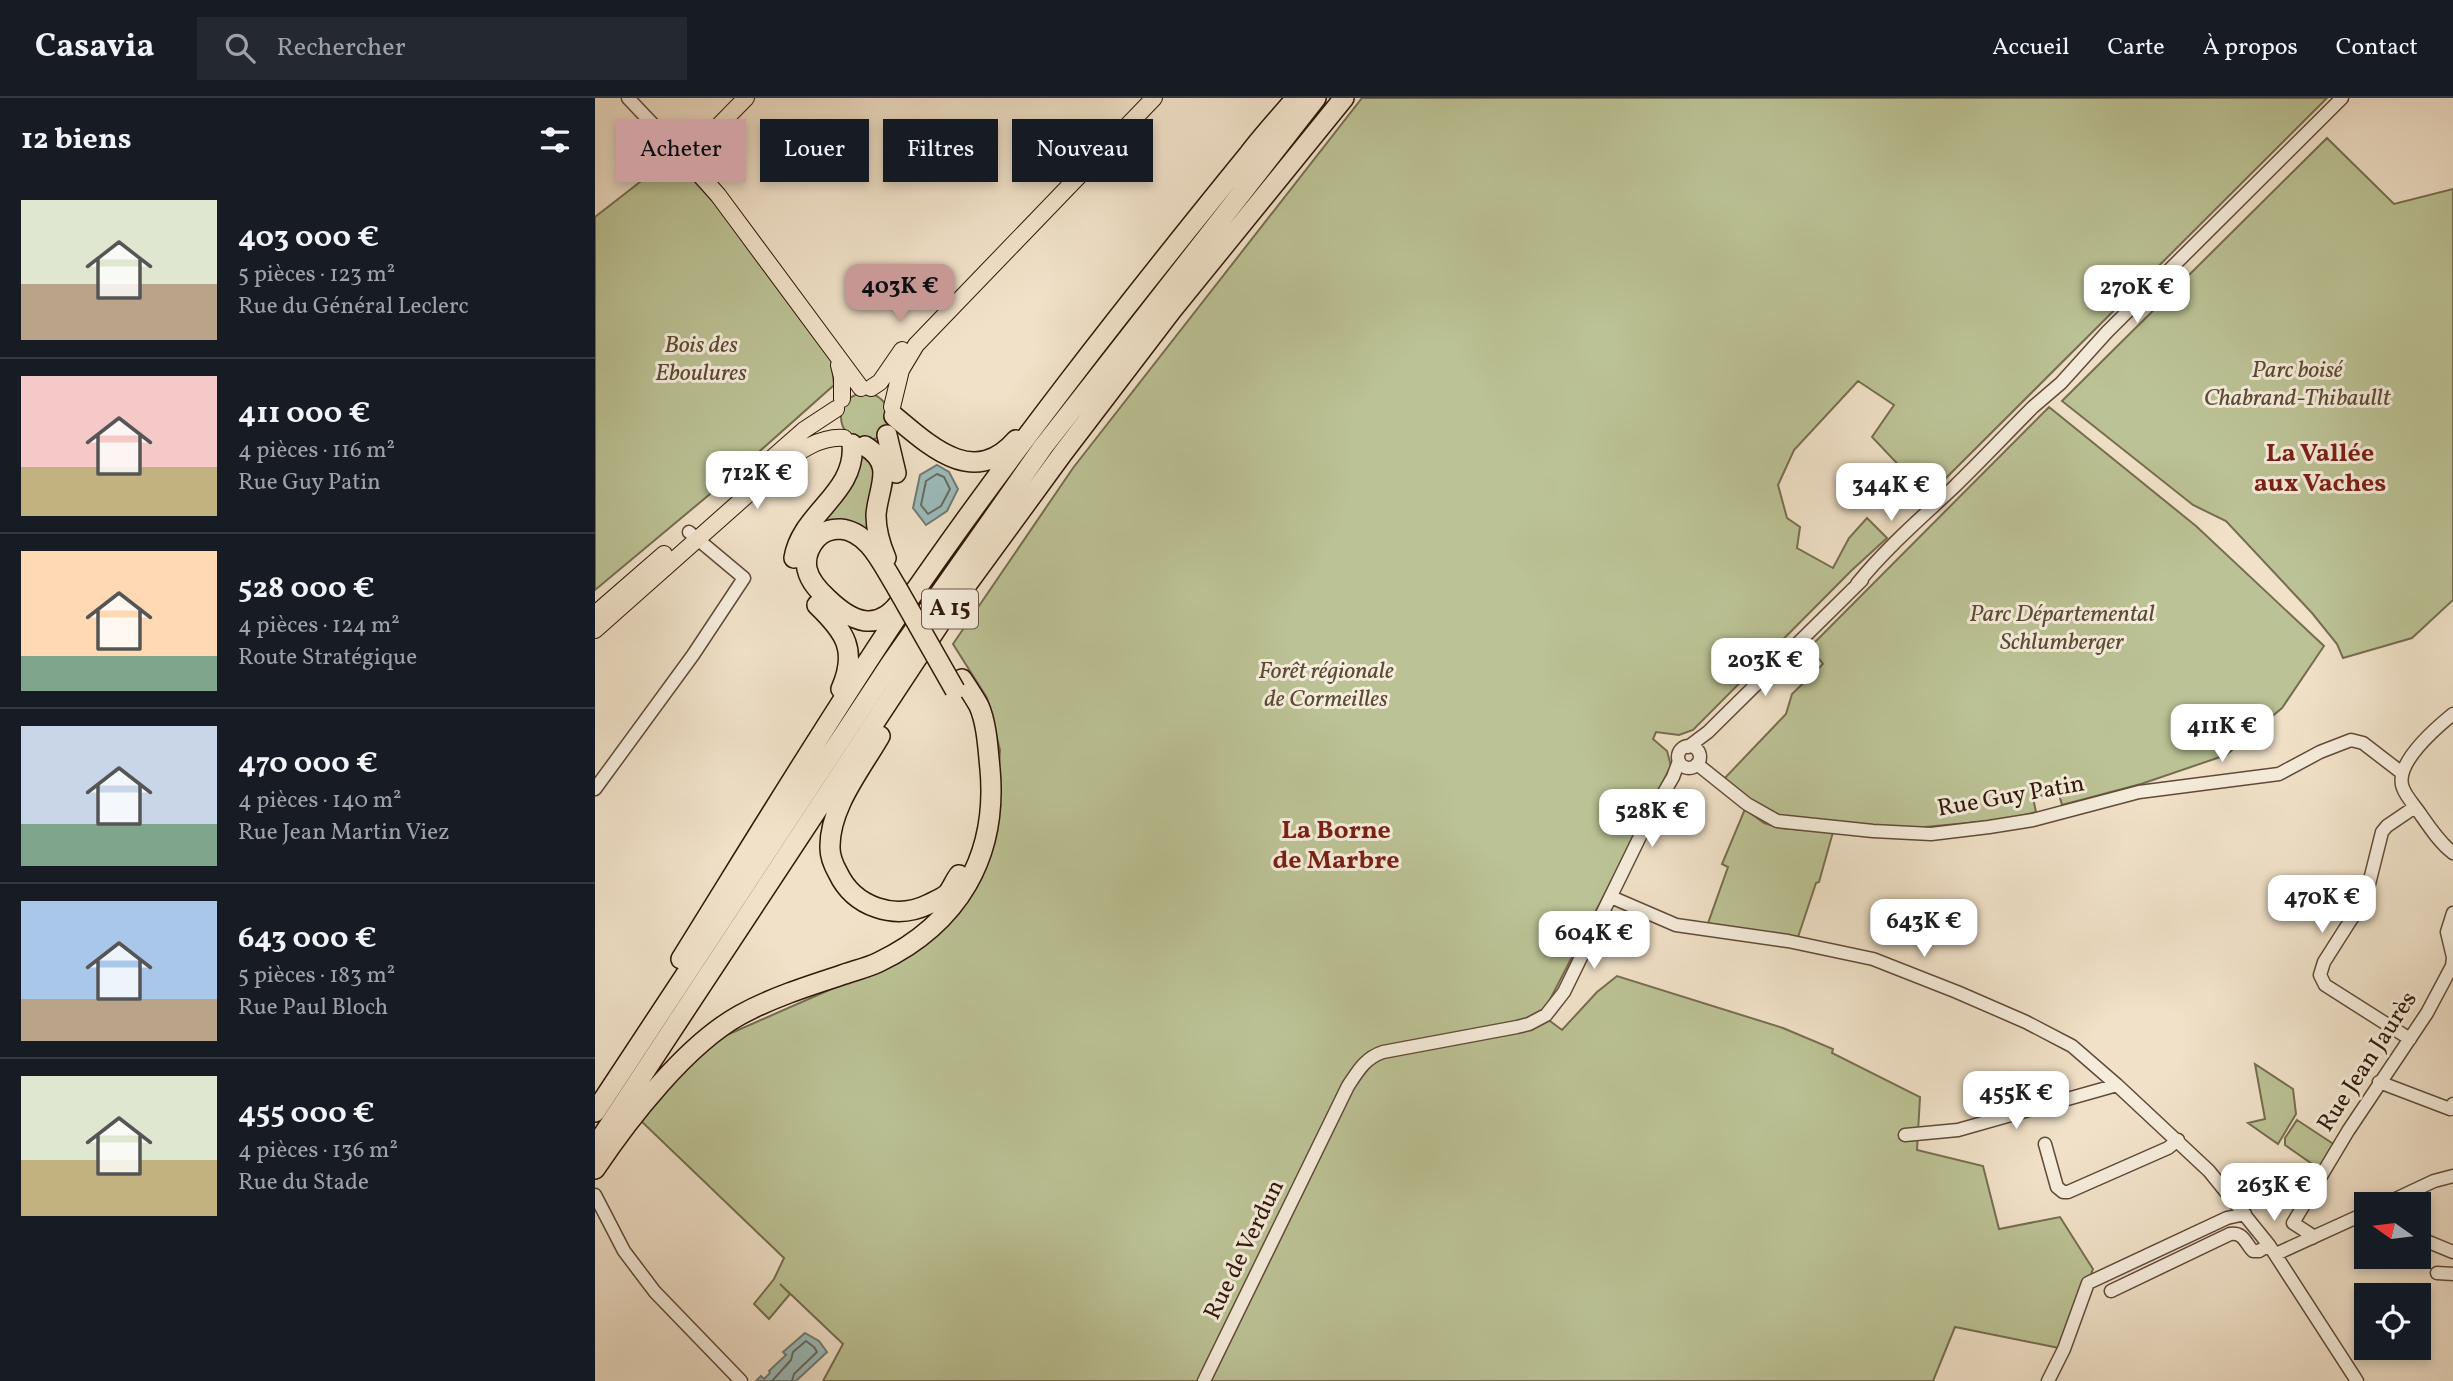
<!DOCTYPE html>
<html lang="fr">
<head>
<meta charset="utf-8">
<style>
	:root { --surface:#171b24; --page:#242831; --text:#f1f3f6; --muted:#9ea1a6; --line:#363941; --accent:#c59692 }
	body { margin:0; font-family:Vollkorn,serif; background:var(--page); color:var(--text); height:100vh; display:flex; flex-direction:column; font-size:26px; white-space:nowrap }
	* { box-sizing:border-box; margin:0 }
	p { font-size:23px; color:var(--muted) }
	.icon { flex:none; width:38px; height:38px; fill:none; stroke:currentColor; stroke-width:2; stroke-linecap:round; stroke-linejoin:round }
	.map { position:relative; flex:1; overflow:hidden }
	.details { display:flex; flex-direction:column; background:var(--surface); width:595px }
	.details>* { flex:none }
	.hud { position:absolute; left:21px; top:21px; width:665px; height:63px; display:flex; gap:14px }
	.needle { width:46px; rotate:284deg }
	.tools { position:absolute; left:1759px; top:1094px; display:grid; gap:14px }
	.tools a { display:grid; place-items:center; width:77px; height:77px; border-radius:0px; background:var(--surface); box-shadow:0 4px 10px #0003; font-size:35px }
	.price { position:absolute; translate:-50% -60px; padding:0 16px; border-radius:14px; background:#fff; color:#222; font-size:23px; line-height:46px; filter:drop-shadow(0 2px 4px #0008) }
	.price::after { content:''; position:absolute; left:50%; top:42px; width:21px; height:16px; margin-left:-10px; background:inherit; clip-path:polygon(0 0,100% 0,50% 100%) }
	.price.active { background:var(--accent); color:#111 }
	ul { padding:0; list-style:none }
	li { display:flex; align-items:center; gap:21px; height:175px; padding:0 21px }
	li+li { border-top:2px solid var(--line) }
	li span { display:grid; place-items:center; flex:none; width:196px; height:140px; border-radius:0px; color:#555 }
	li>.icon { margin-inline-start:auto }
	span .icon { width:84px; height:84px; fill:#fffc; stroke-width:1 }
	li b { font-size:30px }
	h2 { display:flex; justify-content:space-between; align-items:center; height:84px; padding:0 21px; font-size:30px }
	.pill { padding:0 24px; border-radius:0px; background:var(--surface); box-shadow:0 4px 10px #0003; font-size:24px; line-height:63px }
	.pill.active { background:var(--accent); color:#111 }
	header { display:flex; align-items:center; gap:42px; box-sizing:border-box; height:98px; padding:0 35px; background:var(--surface); border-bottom:2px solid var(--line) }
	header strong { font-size:33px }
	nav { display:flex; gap:38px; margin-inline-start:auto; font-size:24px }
	.search { width:490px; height:63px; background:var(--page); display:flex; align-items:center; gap:18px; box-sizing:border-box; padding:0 24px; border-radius:0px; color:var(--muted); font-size:26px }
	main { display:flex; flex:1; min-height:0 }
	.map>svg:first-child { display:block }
	.green { fill:#bbc295; stroke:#766d4f; stroke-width:2 }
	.water { fill:#9cbcbc; stroke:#717a74; stroke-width:2 }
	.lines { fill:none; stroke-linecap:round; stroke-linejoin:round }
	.shore { stroke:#666a62; stroke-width:2 }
	.minor-casing { stroke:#604a39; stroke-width:15 }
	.major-casing { stroke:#301809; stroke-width:18 }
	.highway-casing { stroke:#301809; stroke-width:22 }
	.minor { stroke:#f5ecdb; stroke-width:12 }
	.major { stroke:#f0e1c8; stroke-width:16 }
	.highway { stroke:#f0e1c8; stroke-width:19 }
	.highway-bridge-casing { stroke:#301809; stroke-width:22; stroke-linecap:butt }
	.highway-bridge { stroke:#f0e1c8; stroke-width:19 }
	.labels { text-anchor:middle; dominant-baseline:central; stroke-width:6; stroke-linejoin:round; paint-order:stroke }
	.shield { fill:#f5ecdb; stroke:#6b5848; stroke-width:2 }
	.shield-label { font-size:23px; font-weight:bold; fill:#301809 }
	.park-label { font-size:24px; font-style:italic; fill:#5a4b33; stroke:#f5ecdb }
	.street-label { font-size:24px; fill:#301809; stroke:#f5ecdb }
	.neighbourhood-label { font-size:26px; font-weight:bold; fill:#7a1f14; stroke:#f5ecdb }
</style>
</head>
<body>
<header>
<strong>Casavia</strong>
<div class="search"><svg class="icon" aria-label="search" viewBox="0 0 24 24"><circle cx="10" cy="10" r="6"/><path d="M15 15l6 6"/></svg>Rechercher</div>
<nav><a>Accueil</a><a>Carte</a><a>À propos</a><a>Contact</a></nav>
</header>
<main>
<section class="details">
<h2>12 biens<svg class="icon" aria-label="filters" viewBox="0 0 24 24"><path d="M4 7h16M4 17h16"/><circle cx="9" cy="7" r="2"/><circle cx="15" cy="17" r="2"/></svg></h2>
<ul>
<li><span style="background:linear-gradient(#dfe7d0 60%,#b9a48a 0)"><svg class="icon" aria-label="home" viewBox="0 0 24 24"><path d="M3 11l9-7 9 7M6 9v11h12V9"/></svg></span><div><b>403 000 €</b><p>5 pièces · 123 m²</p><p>Rue du Général Leclerc</p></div></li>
<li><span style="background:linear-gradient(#f6c9c9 65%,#c2b280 0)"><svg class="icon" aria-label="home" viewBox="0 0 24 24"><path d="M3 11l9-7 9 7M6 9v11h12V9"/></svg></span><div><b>411 000 €</b><p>4 pièces · 116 m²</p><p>Rue Guy Patin</p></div></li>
<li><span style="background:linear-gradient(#ffd9b3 75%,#7fa58c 0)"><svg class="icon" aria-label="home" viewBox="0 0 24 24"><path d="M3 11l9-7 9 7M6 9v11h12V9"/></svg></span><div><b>528 000 €</b><p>4 pièces · 124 m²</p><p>Route Stratégique</p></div></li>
<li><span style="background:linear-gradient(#c9d6e8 70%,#7fa58c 0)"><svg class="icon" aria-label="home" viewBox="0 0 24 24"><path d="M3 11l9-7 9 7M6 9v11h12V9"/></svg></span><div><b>470 000 €</b><p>4 pièces · 140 m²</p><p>Rue Jean Martin Viez</p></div></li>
<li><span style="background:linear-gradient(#a9c7e8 70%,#b9a48a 0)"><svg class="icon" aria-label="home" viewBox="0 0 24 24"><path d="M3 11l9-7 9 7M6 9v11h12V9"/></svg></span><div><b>643 000 €</b><p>5 pièces · 183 m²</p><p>Rue Paul Bloch</p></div></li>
<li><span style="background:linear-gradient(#dfe7d0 60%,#c2b280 0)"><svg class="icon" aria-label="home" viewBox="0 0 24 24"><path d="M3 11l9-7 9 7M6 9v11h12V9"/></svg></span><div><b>455 000 €</b><p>4 pièces · 136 m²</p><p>Rue du Stade</p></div></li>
</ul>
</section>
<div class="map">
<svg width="1858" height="1283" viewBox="0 0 1858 1283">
	<rect width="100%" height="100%" fill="#f0e1c8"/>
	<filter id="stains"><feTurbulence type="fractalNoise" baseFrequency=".00286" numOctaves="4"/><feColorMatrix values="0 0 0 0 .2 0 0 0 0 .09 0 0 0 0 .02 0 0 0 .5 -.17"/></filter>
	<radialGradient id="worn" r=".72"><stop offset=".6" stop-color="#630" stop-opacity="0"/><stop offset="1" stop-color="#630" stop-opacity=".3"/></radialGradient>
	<!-- green -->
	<path class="green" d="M 767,0 L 1732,0 L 1333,398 L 1277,339 L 1299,307 L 1263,283 L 1199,352 L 1183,387 L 1192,420 L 1205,429 L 1202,450 L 1238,470 L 1254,440 L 1272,420 L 1292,440 L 1257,472 L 1098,632 L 1084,637 L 1061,634 L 1058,641 L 1072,653 L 1076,668 L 947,917 L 967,932 L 1002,894 L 1022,878 L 1188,930 L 1238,951 L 1237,955 L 1325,999 L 1322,1052 L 1388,1068 L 1404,1131 L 1465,1119 L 1498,1171 L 1469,1251 L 1360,1229 L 1338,1283 L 228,1283 L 248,1246 L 185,1186 L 195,1196 L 174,1221 L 159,1206 L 179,1181 L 189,1160 L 44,1021 L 116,944 L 275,874 L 350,828 L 401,718 L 405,652 L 392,600 L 358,546 L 478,370 Z
		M 1732,40 L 1799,106 L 1858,91 L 1858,502 L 1817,540 L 1748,560 L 1742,546 L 1717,515 L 1631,423 L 1598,407 L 1467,303 Z
		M 77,59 L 134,121 L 236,259 L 239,287 L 139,376 L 0,492 L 0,119 Z
		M246 319a24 24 0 1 1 48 0a24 24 0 1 1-48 0Z
		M 1454,309 L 1601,428 L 1729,548 L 1687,610 L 1631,657 L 1546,686 L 1467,707 L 1463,693 L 1438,700 L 1441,714 L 1416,721 L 1308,731 L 1178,718 L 1127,683 L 1191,616 L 1197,596 L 1228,566 L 1215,549 Z
		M 265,356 L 283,364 L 278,442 L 227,429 L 228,416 Z
		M 1150,711 L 1169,725 L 1186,730 L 1238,734 L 1224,784 L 1221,785 L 1203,839 L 1112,828 L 1133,769 L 1127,766 Z
		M 1660,966 L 1698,991 L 1701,1016 L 1683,1046 L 1653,1025 L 1670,1021 Z
		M 1702,1022 L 1740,1047 L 1719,1082 L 1713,1079 L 1720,1068 L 1690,1047 L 1690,1040 Z"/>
	<!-- water -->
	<path class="water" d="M 342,367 L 354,374 L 363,391 L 352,413 L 331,427 L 318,410 L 325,377 Z
		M 210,1235 L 224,1243 L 232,1254 L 201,1283 L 161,1283 L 166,1278 L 169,1281 L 175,1275 L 174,1273 L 191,1257 L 188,1254 Z"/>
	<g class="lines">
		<!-- shore -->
		<path class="shore" d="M 342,376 L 349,379 L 355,391 L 346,408 L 333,416 L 326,407 L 331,383 Z
			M 177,1283 L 196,1262 L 198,1254 L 211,1243 L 219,1249 L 222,1254 L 199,1276 L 197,1283"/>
		<!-- minor casing -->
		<g class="minor-casing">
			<path id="minor" d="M 33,0 L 91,61
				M 1262,486 C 1291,450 1325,421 1358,390 C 1385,364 1411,336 1438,309 L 1466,285 L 1512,234 L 1747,0
				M 1858,616 C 1842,629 1798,666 1808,690 C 1811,699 1821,709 1826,717 C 1835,730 1845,745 1858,755
				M1083 659a11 11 0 1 1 22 0a11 11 0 1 1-22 0Z
				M 1093,649 L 1113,634 L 1267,482
				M 1102,666 L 1152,706 L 1182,723 L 1278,733 L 1336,736 L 1394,729 L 1438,722 L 1544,694 L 1684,676 L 1725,654 L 1756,642 L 1768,645 L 1807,675
				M 0,691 L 98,557 L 149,480 L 94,434
				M 1016,799 L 1081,827 L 1193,843 L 1278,861 L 1362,894 L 1431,924 L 1477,948 L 1522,987 L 1614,1073 L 1674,1147 L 1762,1283
				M 1858,815 L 1852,834 L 1858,859
				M 1815,941 L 1730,887 L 1725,877 L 1729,864 L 1771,798 L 1787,734 L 1792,728 L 1820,709
				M 1784,984 L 1855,1011 L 1858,1006
				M 1310,1037 L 1363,1032 L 1522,987
				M 1450,1046 L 1462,1089 L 1468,1094 L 1473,1094 L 1573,1050 L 1583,1042
				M 0,1097 L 29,1153 L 60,1194 L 146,1283
				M 1790,1106 L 1839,1083 L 1858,1078
				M 1717,1140 L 1715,1136 L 1698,1125 L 1753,1033 L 1832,915 L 1857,868 L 1858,860
				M 1824,1140 L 1858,1154
				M 1681,1156 L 1771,1115
				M 1842,1175 L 1858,1176
				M 1516,1193 L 1635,1136 C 1649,1134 1650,1145 1658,1153 L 1664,1153 L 1674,1147
				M 609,1283 L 753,988 C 763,973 770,960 788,954 L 922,929 L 934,926 L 951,917 L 969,894 L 1053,722 L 1078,679 L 1084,663
				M 1453,1283 L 1469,1251 L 1493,1185 L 1632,1120 L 1650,1116"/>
		</g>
		<!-- major casing -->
		<g class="major-casing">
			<path id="major" d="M 151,0 L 91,61 L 123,97 L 266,290
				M 475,72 L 515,30
				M 244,267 L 247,279 L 247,301
				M 276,290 L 285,284 L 307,252
				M 297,309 L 306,272 L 321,247 L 559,0
				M 159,376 L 209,332 L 241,311
				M 0,516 L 69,456
				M 0,532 L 186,367 C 204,353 226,338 249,340"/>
		</g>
		<!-- highway casing -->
		<g class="highway-casing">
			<path id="highway" d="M 299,318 C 336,349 379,390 421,342
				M 292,337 L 301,375
				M 270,348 C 301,367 283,389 281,417 C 281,432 285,446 291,460
				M 199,460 C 206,415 262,395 257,346
				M 302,490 C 288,468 274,433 245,431 C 236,431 227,434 221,441 C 214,449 210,460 212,471 C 215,484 224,493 233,501 C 257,524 282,535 305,504
				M 222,507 C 250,534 263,552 246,591
				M 285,638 C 266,671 234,710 235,750 C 235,758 239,768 243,775 C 259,809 300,823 334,806 C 340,803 348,800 353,795 C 357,790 360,782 364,777
				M 86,861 C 157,747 227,631 302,519 C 411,360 531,207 653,57 C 668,37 685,19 701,0
				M 0,1014 L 296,565 L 448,349 L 721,0
				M 0,1049 L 357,507 L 468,355 L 577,212 L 749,0
				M 0,1071 C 34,1020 91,947 145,917 C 176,900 210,889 244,878 C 257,873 272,870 284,864 C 363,826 403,759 395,671 C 393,652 392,626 384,608 C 379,599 373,590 367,581"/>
		</g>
		<!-- minor -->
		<use href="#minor" class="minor"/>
		<!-- major -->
		<use href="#major" class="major"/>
		<!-- highway -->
		<use href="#highway" class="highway"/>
		<!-- highway-bridge casing -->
		<g class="highway-bridge-casing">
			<path id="highway-bridge" d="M 302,490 L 360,592"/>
		</g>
		<!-- highway-bridge -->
		<use href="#highway-bridge" class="highway-bridge"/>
	</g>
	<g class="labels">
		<!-- shield labels -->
		<rect class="shield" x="327" y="491.5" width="56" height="39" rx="5"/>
		<g class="shield-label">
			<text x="355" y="511">A 15</text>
		</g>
		<!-- park labels -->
		<g class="park-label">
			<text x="106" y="248">Bois des<tspan x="106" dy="28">Eboulures</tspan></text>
			<text x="1702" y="273">Parc boisé<tspan x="1702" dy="28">Chabrand-Thibaullt</tspan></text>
			<text x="1467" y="517">Parc Départemental<tspan x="1467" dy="28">Schlumberger</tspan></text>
			<text x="731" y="574">Forêt régionale<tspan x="731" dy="28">de Cormeilles</tspan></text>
		</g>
		<!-- street labels -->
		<g class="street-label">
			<text transform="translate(1416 699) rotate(-10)">Rue Guy Patin</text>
			<text transform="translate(1773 964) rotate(-57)">Rue Jean Jaurès</text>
			<text transform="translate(650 1152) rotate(-64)">Rue de Verdun</text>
		</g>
		<!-- neighbourhood labels -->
		<g class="neighbourhood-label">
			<text x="1725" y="356">La Vallée<tspan x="1725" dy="30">aux Vaches</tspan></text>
			<text x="741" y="733">La Borne<tspan x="741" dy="30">de Marbre</tspan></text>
		</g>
	</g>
	<rect width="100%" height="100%" filter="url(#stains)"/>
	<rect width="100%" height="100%" fill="url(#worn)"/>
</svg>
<div class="tools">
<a><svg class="needle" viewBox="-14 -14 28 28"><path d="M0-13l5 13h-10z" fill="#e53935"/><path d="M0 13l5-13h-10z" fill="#9ea1a6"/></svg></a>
<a><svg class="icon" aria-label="locate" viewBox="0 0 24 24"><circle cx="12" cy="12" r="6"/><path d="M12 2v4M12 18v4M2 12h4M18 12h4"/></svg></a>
</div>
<b class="price active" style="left:305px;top:226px">403K €</b>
<b class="price" style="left:1542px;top:227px">270K €</b>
<b class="price" style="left:162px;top:413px">712K €</b>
<b class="price" style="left:1296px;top:425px">344K €</b>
<b class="price" style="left:1170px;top:600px">203K €</b>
<b class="price" style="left:1627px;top:666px">411K €</b>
<b class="price" style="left:1057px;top:751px">528K €</b>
<b class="price" style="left:1727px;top:837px">470K €</b>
<b class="price" style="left:1329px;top:861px">643K €</b>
<b class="price" style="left:999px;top:873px">604K €</b>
<b class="price" style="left:1421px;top:1033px">455K €</b>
<b class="price" style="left:1679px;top:1125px">263K €</b>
<div class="hud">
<a class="pill active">Acheter</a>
<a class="pill">Louer</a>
<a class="pill">Filtres</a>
<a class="pill">Nouveau</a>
</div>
</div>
</main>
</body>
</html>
